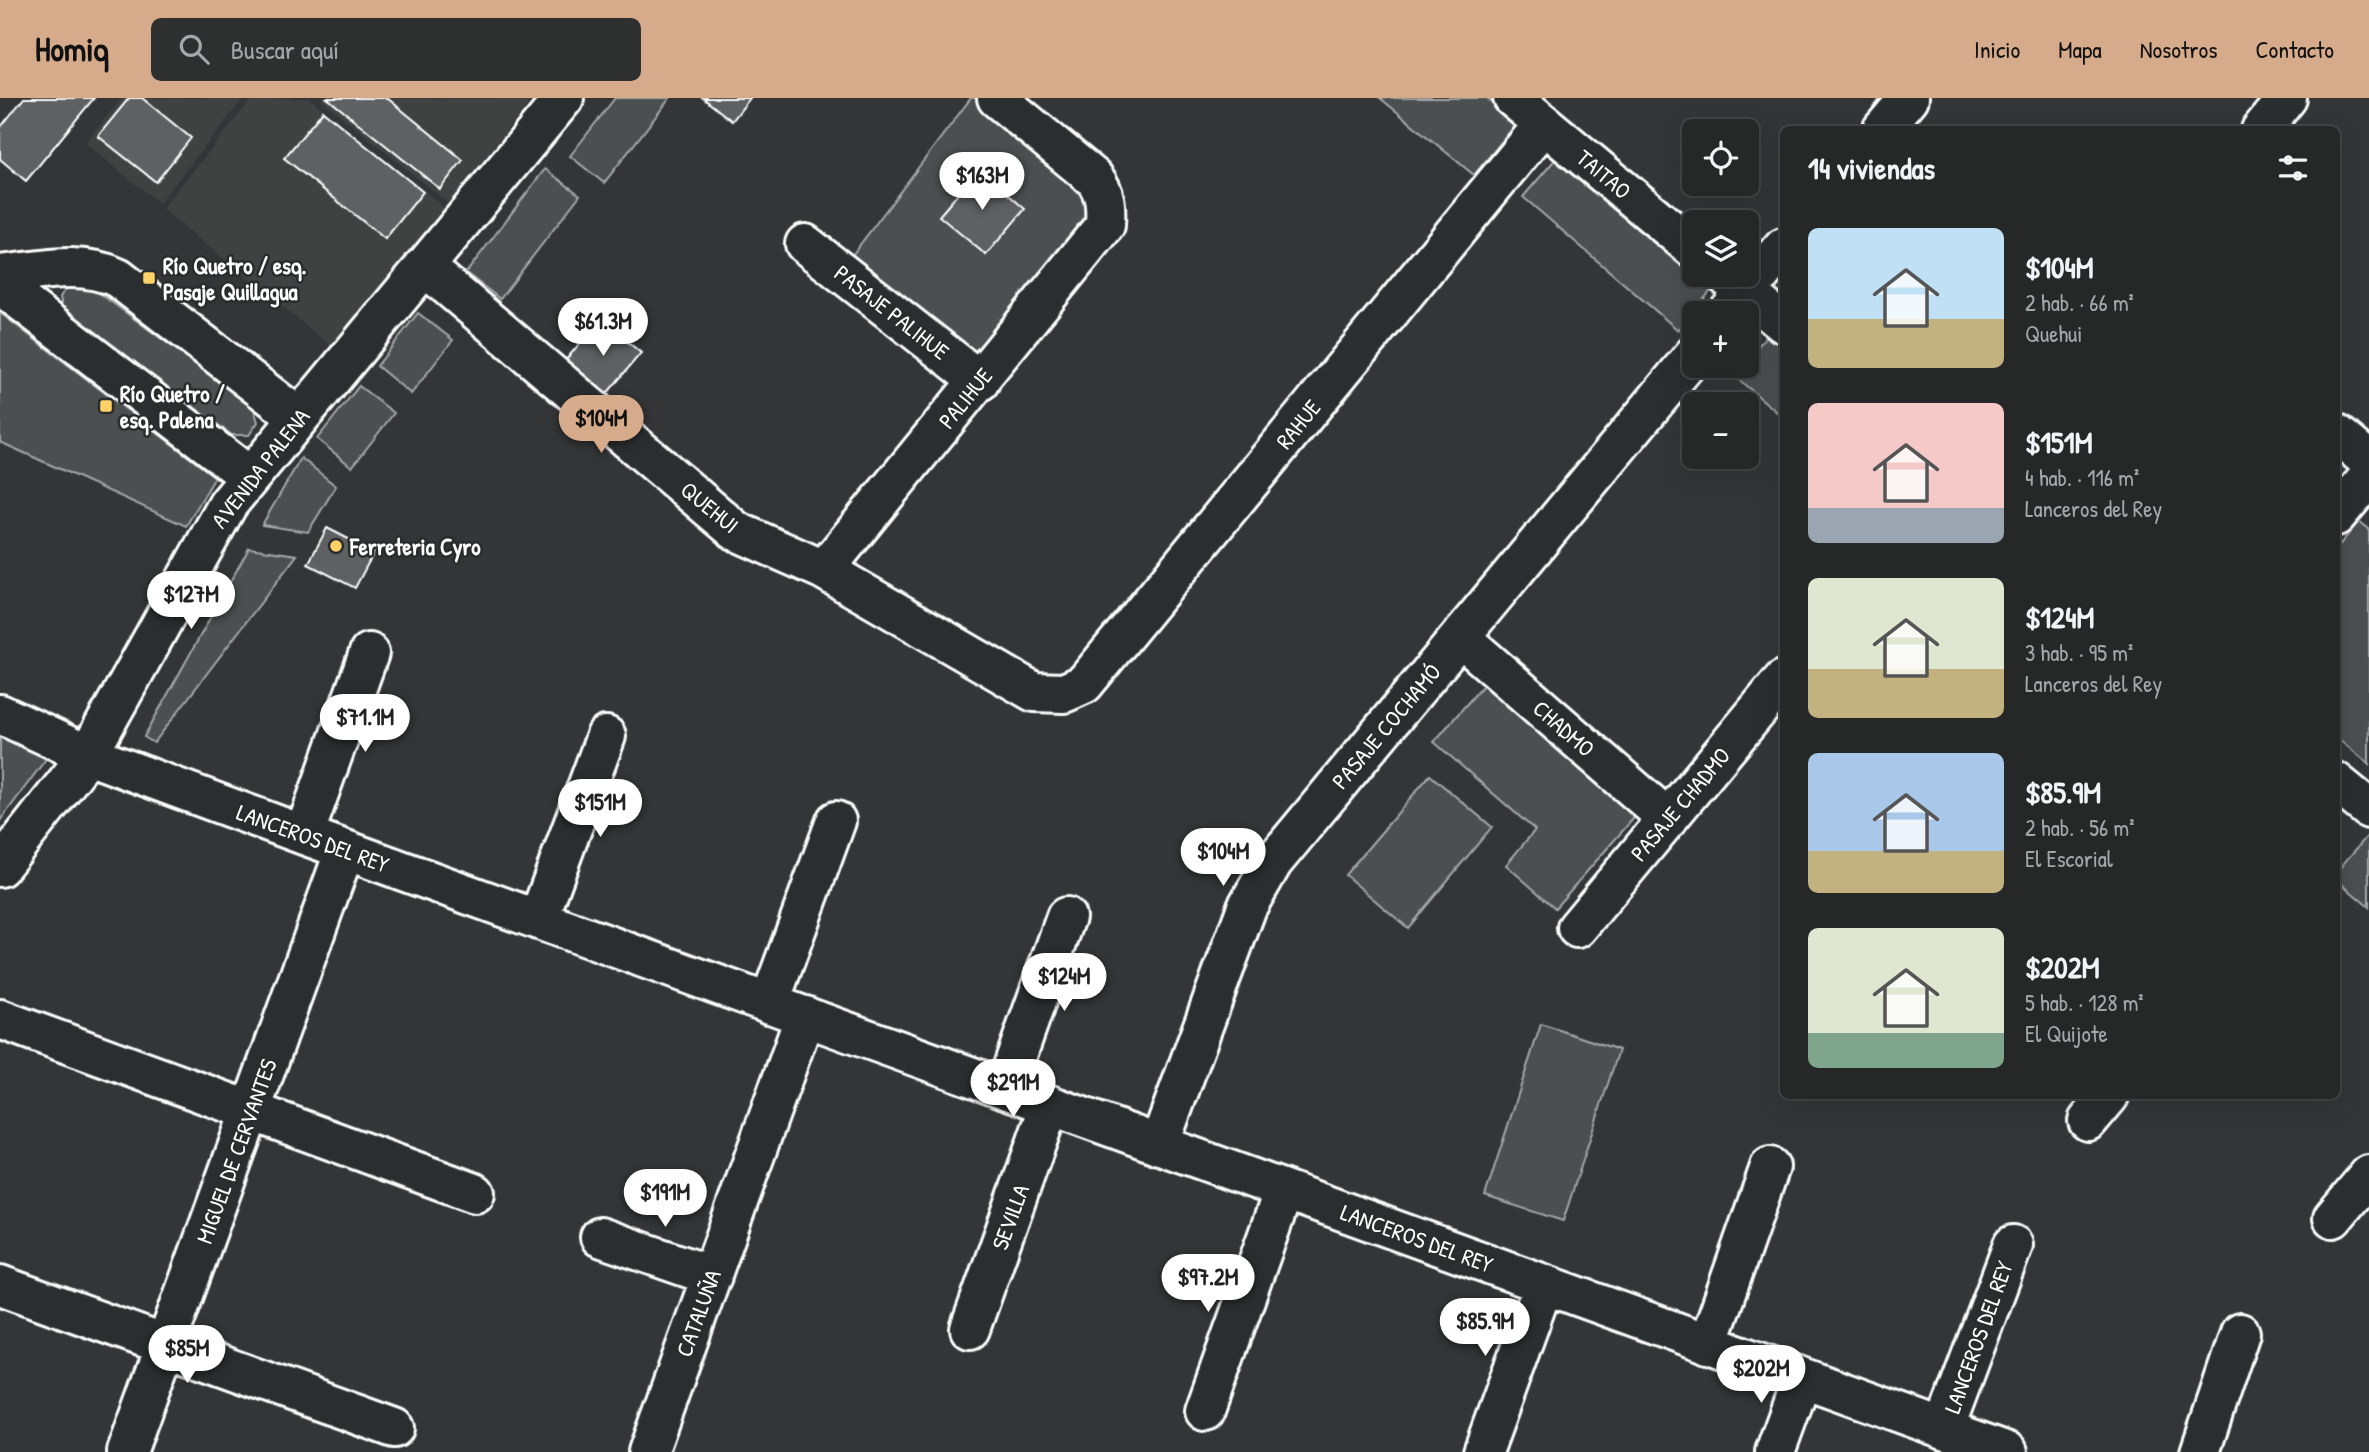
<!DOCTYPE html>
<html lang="es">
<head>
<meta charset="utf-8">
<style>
	:root { --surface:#262828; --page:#2e3030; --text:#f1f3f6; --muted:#a4a6a8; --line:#424445; --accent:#d6ab8b }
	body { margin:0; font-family:"Patrick Hand",sans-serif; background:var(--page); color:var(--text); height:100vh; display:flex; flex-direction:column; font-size:26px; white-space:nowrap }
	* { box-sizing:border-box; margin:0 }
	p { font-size:23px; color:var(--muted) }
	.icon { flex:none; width:38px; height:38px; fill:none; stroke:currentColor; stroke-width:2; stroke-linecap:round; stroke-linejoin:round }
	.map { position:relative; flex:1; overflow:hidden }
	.sheet { position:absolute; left:1780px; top:28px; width:560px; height:973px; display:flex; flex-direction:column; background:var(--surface); border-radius:10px; box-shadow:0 7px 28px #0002,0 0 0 2px var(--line) }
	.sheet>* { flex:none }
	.tools { position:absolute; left:1682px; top:21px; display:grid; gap:14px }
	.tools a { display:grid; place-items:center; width:77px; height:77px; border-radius:10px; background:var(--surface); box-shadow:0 7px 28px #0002,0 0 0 2px var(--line); font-size:35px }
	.price { position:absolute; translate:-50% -60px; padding:0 16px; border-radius:24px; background:#fff; color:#222; font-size:23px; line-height:46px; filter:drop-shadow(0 2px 4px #0008) }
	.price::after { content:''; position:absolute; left:50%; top:42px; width:21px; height:16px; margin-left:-10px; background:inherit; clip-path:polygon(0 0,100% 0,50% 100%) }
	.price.active { background:var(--accent); color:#111 }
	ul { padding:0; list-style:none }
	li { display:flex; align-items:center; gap:21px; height:175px; padding:0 28px }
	li span { display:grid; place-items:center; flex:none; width:196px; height:140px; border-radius:10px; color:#555 }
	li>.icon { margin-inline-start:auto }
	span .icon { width:84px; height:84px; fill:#fffc; stroke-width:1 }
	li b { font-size:30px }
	h2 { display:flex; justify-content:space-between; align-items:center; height:84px; padding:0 28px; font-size:30px }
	header { display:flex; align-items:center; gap:42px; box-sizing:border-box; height:98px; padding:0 35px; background:var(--accent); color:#111 }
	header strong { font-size:33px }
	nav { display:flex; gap:38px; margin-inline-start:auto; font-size:24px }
	.search { width:490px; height:63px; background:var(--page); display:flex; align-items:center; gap:18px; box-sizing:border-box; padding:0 24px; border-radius:10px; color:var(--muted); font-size:26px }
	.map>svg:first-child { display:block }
	.built { fill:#404243 }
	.green { fill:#4c4f50; stroke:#a6a7a8; stroke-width:2 }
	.building { fill:#5f6162; stroke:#fff; stroke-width:2 }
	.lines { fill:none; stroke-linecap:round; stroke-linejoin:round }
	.minor-casing { stroke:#fff; stroke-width:44 }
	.minor { stroke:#2a2d2e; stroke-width:38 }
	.poi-dot { fill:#ffd166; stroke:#2a2d2e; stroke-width:2.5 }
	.labels { text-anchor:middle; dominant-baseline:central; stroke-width:5; stroke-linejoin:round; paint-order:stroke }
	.street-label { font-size:23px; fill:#fff; stroke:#2a2d2e }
	.poi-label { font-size:23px; font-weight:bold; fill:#fff; stroke:#2a2d2e; text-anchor:start }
</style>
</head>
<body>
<header>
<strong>Homiq</strong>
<div class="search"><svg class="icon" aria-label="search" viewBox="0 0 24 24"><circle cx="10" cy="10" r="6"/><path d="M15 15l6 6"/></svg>Buscar aquí</div>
<nav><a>Inicio</a><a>Mapa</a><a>Nosotros</a><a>Contacto</a></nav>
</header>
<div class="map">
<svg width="2369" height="1354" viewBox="0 0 2369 1354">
	<rect width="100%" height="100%" fill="#333536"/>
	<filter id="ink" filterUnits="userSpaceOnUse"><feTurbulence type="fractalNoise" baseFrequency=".0143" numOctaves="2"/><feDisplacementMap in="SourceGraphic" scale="14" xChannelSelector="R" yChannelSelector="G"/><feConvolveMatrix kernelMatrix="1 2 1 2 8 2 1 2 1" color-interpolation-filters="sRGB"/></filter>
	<g filter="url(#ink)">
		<!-- built -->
		<path class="built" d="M 122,0 L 244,0 L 159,105 L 85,45 Z
			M 253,0 L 309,0 L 445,110 L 332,249 L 162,111 Z
			M 319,0 L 533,0 L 448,105 Z"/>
		<!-- green -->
		<path class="green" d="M 615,0 L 670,0 L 604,85 L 570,58 Z
			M 971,0 L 997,0 L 1106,108 L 980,283 L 840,173 Z
			M 1380,0 L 1487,0 L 1517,25 L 1474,77 Z
			M 1559,57 L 1694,172 L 1694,177 L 1699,177 L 1714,189 L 1678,232 L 1523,99 Z
			M 545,71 L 580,97 L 500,201 L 466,175 Z
			M 84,184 L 253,308 L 258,324 L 249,337 L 232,337 L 63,214 L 60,199 L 70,185 Z
			M 0,215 L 215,379 L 186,428 L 0,344 Z
			M 418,215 L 453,242 L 411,296 L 377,268 Z
			M 1770,234 L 1783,246 L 1783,319 L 1733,277 L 1741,268 L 1746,268 L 1747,261 Z
			M 359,288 L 394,315 L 352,369 L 317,341 Z
			M 301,360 L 336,388 L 308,434 L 262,427 Z
			M 2359,423 L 2369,431 L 2369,666 L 2336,639 L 2336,451 Z
			M 249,450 L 297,457 L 154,645 L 144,639 Z
			M 1489,580 L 1640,713 L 1555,810 L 1506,767 L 1535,732 L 1434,644 Z
			M 0,621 L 57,646 L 0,723 Z
			M 1430,677 L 1492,729 L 1408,830 L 1345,777 Z
			M 2369,736 L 2369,809 L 2336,781 L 2336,774 Z
			M 1541,926 L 1619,952 L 1563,1123 L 1485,1098 Z"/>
		<!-- building -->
		<path class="building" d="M 24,0 L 94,0 L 26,83 L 0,61 L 0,30 Z
			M 129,0 L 142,0 L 191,40 L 156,84 L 98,38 Z
			M 327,0 L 387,0 L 463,62 L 440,91 Z
			M 703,0 L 750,0 L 732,23 Z
			M 323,13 L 423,94 L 385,141 L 284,60 Z
			M 979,71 L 1025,111 L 986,157 L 939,118 Z
			M 600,221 L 641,255 L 605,298 L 564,264 Z
			M 327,430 L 374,454 L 355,490 L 308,466 Z"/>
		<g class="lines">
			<!-- minor casing -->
			<g class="minor-casing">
				<path id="minor" d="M 1513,0 L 1694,151
					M 1882,32 L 1909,0
					M 2261,32 L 2287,0
					M 805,146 L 980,283
					M 424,168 L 736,433 L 824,472 L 1034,594 L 1064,595 L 1084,586 L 1544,26
					M 0,177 C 40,173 81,162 118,180 L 298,319
					M 1725,177 L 1783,225
					M 0,187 L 249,378
					M 1728,215 L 1783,150
					M 2336,335 L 2369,363
					M 2336,418 L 2369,379
					M 824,472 L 1105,127 C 1106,109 1106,95 1094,80 L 997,0
					M 1460,539 L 1668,721
					M 0,616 L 88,657 L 304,737 L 2008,1354
					M 2336,684 L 2369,711
					M 304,737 L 369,555
					M 0,769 L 88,657 L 228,406 L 564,0
					M 538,822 L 606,638
					M 1577,830 L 1783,582
					M 769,906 L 836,723
					M 0,921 L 475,1095
					M 1005,991 L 1066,819
					M 2088,1023 L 2109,998
					M 1159,1047 L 1247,809 L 1273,764 L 1694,257
					M 2333,1120 L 2369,1077
					M 600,1139 L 712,1178
					M 0,1187 L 394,1330
					M 970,1231 L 1050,1007
					M 1708,1246 L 1770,1069
					M 1205,1313 L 1284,1092
					M 1944,1331 L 2013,1147
					M 127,1354 L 345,752
					M 648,1354 L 805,918
					M 1483,1354 L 1544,1186
					M 1775,1354 L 1802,1280
					M 2200,1354 L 2240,1235"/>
			</g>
			<!-- minor -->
			<use href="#minor" class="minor"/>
		</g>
	</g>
	<!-- markers -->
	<g class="poi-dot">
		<rect x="142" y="173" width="14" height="14" rx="3.5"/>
		<rect x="99" y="301" width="14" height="14" rx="3.5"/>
		<circle cx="336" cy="448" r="7"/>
	</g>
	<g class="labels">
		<!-- street labels -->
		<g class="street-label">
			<text transform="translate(1604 76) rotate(40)">TAITAO</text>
			<text transform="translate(892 214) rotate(38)">PASAJE PALIHUE</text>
			<text transform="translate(965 300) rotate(-51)">PALIHUE</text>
			<text transform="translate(1298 326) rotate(-51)">RAHUE</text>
			<text transform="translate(260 370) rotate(-52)">AVENIDA PALENA</text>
			<text transform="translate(710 409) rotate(39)">QUEHUI</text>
			<text transform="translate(1386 628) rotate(-50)">PASAJE COCHAMÓ</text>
			<text transform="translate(1564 630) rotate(41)">CHADMO</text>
			<text transform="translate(1680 706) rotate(-50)">PASAJE CHADMO</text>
			<text transform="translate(313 740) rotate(20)">LANCEROS DEL REY</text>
			<text transform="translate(236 1053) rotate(-70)">MIGUEL DE CERVANTES</text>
			<text transform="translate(1010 1119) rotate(-70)">SEVILLA</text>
			<text transform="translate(1417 1140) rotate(20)">LANCEROS DEL REY</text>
			<text transform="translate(698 1215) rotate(-70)">CATALUÑA</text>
			<text transform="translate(1978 1239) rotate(-70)">LANCEROS DEL REY</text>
		</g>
		<!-- poi labels -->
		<g class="poi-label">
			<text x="163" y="167">Río Quetro / esq.<tspan x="163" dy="26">Pasaje Quillagua</tspan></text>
			<text x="120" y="295">Río Quetro /<tspan x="120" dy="26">esq. Palena</tspan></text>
			<text x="350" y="448">Ferreteria Cyro</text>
		</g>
	</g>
</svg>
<div class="tools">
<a><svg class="icon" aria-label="locate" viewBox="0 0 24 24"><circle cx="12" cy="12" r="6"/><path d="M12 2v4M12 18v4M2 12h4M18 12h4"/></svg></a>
<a><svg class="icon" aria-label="layers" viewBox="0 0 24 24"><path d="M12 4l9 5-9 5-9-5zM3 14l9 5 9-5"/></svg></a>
<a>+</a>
<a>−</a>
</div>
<b class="price" style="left:982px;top:114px">$163M</b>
<b class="price" style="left:603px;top:260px">$61.3M</b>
<b class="price active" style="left:601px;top:357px">$104M</b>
<b class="price" style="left:191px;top:533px">$127M</b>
<b class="price" style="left:365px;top:656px">$71.1M</b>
<b class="price" style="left:600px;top:741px">$151M</b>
<b class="price" style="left:1223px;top:790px">$104M</b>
<b class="price" style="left:1064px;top:915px">$124M</b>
<b class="price" style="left:1013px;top:1021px">$291M</b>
<b class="price" style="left:665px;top:1131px">$191M</b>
<b class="price" style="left:1208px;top:1216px">$97.2M</b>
<b class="price" style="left:1485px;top:1260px">$85.9M</b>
<b class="price" style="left:187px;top:1287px">$85M</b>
<b class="price" style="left:1761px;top:1307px">$202M</b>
<section class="sheet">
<h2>14 viviendas<svg class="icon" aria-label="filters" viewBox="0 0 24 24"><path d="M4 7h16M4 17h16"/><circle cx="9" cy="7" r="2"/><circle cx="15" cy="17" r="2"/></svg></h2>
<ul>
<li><span style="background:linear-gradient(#bfe0f5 65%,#c2b280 0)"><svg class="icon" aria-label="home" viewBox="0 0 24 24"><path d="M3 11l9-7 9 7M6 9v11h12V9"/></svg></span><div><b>$104M</b><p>2 hab. · 66 m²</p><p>Quehui</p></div></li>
<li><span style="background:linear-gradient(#f6c9c9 75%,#9aa5b1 0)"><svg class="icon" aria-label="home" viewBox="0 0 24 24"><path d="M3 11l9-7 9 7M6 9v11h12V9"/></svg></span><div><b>$151M</b><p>4 hab. · 116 m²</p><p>Lanceros del Rey</p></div></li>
<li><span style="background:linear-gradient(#dfe7d0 65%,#c2b280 0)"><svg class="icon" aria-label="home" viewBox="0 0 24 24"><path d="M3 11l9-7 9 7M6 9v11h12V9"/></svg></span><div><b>$124M</b><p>3 hab. · 95 m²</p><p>Lanceros del Rey</p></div></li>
<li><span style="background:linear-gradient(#a9c7e8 70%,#c2b280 0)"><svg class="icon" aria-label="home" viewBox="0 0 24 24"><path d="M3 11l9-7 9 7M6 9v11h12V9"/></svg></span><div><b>$85.9M</b><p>2 hab. · 56 m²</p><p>El Escorial</p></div></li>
<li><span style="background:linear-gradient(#dfe7d0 75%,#7fa58c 0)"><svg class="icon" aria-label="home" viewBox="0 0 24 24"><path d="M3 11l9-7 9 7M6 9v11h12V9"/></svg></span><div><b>$202M</b><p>5 hab. · 128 m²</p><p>El Quijote</p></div></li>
</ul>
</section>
</div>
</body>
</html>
